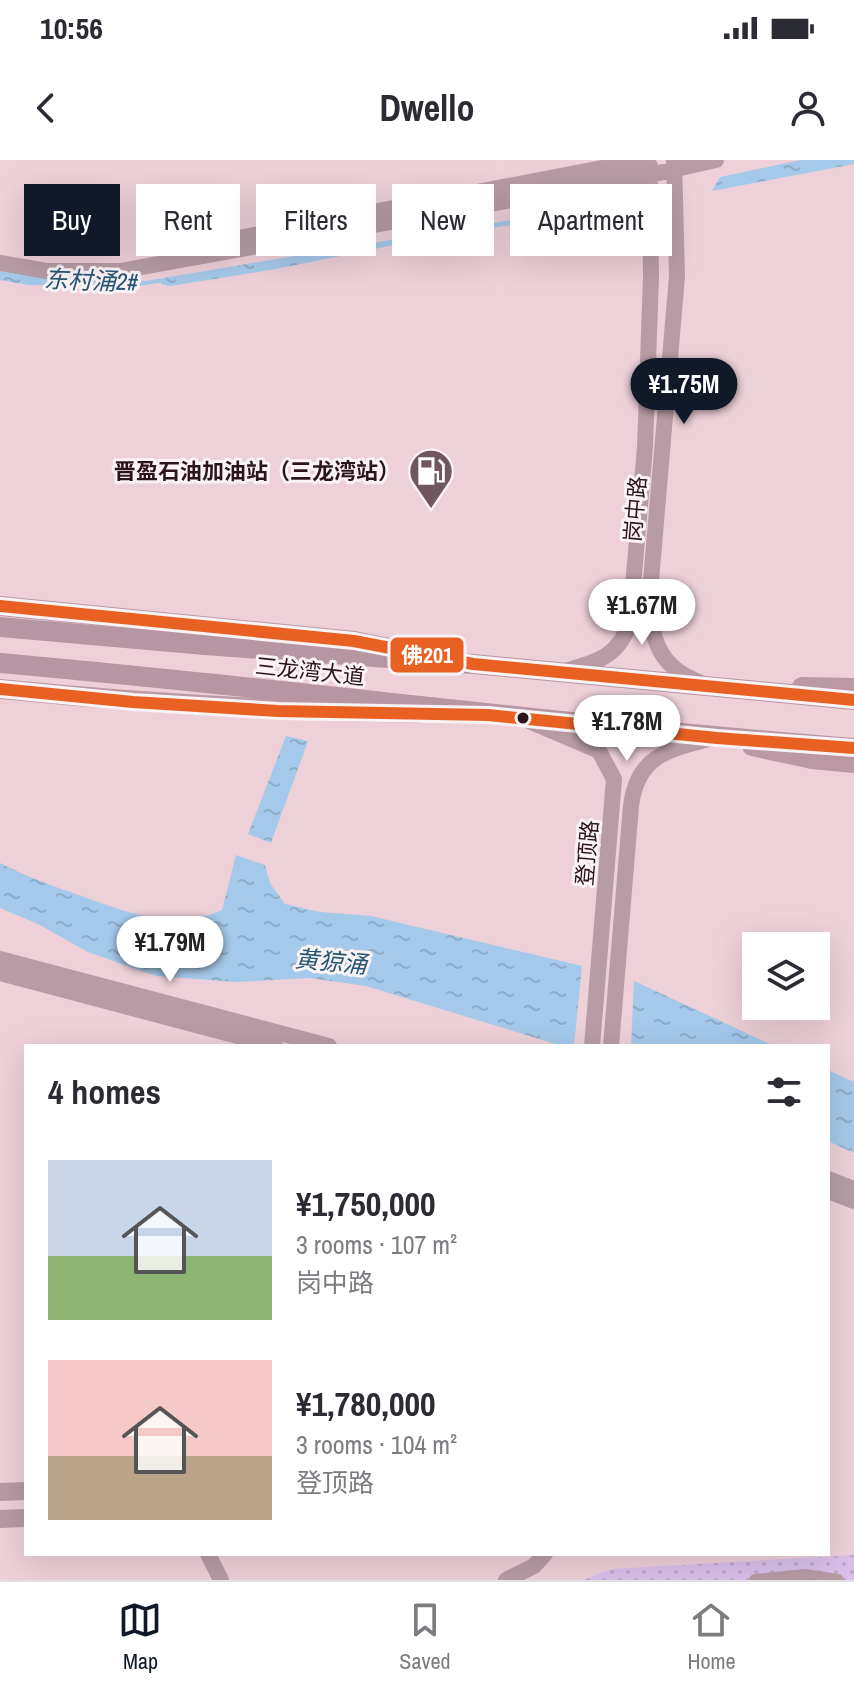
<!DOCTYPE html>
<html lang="en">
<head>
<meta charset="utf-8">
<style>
	:root { --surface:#fff; --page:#f7f7f7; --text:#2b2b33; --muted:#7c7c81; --line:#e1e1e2; --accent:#111827 }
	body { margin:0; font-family:"Archivo Narrow","Noto Sans SC",sans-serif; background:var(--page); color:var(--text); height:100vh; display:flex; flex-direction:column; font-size:30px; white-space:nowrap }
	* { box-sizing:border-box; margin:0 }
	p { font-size:26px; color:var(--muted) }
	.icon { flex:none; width:44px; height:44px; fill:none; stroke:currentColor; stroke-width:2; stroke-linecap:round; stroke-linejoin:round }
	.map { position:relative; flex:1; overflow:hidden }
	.side { position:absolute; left:24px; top:884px; width:806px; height:512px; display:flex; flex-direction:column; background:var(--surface); border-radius:0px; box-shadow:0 8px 32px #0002 }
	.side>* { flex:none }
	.guide { position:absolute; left:24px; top:24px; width:806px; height:72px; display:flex; gap:16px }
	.tools { position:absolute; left:742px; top:772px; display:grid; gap:16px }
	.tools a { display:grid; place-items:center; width:88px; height:88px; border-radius:0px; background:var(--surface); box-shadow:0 8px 32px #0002; font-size:40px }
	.price { position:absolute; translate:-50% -68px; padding:0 18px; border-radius:28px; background:#fff; color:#222; font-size:26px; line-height:52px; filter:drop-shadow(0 2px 4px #0008) }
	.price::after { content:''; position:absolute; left:50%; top:48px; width:24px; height:18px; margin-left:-12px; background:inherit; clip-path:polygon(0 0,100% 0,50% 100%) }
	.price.selected { background:var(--accent); color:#fff }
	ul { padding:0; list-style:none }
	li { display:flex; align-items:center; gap:24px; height:200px; padding:0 24px }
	li span { display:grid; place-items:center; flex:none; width:224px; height:160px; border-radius:0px; color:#555 }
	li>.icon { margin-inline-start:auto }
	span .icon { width:96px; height:96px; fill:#fffc; stroke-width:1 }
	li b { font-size:34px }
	h2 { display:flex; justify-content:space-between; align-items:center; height:96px; padding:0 24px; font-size:34px }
	.chip { padding:0 28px; border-radius:0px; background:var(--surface); box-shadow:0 8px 32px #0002; font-size:28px; line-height:72px }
	.chip.selected { background:var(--accent); color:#fff }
	.status { display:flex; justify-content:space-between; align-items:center; height:56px; padding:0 40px; background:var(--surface); direction:ltr }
	.status svg { height:22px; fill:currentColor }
	header { display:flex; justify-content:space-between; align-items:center; height:104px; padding:0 24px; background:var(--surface); font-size:36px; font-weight:800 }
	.tab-bar { display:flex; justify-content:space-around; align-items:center; height:112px; border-top:2px solid var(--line); background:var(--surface); font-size:22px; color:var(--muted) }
	.tab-bar a { display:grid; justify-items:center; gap:4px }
	.tab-bar .selected { color:var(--accent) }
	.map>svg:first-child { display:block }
	.park { fill:url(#park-dots) }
	.water { fill:url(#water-ripples) }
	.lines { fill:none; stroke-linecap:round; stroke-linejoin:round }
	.stream { stroke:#a5c9ea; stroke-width:4 }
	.minor { stroke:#b79ca5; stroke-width:12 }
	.tertiary { stroke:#b79ca5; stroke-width:16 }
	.secondary { stroke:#b79aa3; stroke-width:18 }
	.primary { stroke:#ba99a5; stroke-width:20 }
	.trunk { stroke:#b696a2; stroke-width:20 }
	.bus-1-casing { stroke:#faf3f5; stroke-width:18 }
	.bus-1 { stroke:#e86122; stroke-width:12 }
	.bus-dot { fill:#2c141d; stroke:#faf3f5; stroke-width:3 }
	.labels { text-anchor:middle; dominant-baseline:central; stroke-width:6; stroke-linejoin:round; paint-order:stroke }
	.poi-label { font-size:22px; font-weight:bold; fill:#2c141d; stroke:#faf3f5; text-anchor:end }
	.street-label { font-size:22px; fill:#2c141d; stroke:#faf3f5 }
	.water-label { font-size:24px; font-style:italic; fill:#265674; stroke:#faf3f5 }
	.line-badge { stroke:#faf3f5; stroke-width:3 }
	.badge-label { font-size:22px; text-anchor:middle; font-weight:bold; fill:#fff }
</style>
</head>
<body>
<div class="status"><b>10:56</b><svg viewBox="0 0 49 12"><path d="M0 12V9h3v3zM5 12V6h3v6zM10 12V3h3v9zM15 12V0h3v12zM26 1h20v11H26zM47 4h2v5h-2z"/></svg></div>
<header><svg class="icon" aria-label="back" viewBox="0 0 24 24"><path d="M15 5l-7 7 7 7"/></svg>Dwello<svg class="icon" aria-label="person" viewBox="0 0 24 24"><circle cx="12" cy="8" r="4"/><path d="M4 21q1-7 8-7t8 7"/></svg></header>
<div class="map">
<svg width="854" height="1420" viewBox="0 0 854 1420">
	<defs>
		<pattern id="park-dots" width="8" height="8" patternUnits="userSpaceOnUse" patternTransform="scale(2)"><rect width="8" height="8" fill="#d9c0ea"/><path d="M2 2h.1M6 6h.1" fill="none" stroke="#baa4c8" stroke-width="1.8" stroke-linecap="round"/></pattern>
		<pattern id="water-ripples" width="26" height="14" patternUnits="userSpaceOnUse" patternTransform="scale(2)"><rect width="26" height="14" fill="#a5c9ea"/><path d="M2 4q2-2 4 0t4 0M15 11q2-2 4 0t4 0" fill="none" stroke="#8eacc8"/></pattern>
	</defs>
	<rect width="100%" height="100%" fill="#edd0d8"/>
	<!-- park -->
	<path class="park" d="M 854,1395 L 854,1420 L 583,1420 L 611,1409 Z"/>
	<!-- water -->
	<path class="water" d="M 801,0 L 854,0 L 854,4 L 712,31 L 720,17 Z
		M 582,48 L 585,55 L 454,73 L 276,109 L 170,126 L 161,124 L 163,118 Z
		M 0,111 L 97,121 L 97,126 L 28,125 L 0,120 Z
		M 286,576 L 308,581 L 271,683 L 248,674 Z
		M 236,695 L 265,705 L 270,723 L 285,744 L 320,752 L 371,756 L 582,806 L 574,886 L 562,886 L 366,826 L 310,818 L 237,822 L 156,816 L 88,792 L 38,764 L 0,748 L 0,703 C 25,716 50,725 76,734 C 123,751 174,772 222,750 Z
		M 634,821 L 768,883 L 775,886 L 631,886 Z
		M 828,910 L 854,922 L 854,993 L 828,981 Z"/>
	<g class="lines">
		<!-- stream -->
		<path class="stream" d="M 94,123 L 138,124 L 165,120"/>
		<!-- minor -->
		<path class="minor" d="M 755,1420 L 805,1415 L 838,1420"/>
		<!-- tertiary -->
		<path class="tertiary" d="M 674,1 L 677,116 L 649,444 C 652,482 661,508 699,522
			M 186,88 L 644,0
			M 0,103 L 47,111 L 120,111 L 650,15 L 716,0
			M 565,511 C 597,502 620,496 630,461 L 645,287 L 651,117 L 650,6
			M 531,562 L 599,591 L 614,619 L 592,886
			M 0,799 L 329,886
			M 0,813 L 275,886
			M 611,886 L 631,646 C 637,597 666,590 709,579
			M 828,1019 L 854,1029
			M 828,1031 L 854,1041
			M 208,1394 L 221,1420
			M 506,1420 L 534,1406 L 545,1394"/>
		<!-- secondary -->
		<path class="secondary" d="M 0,1332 L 26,1331
			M 0,1359 L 26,1358"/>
		<!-- primary -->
		<path class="primary" d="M 0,446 L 354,481 L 414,493
			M 802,527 L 854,528
			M 0,529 C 140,543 279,551 419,553
			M 752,586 L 812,599 L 854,603"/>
		<!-- trunk -->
		<path class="trunk" d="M 0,467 L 205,485 L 473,504 L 854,540
			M 0,503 C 285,528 569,566 854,588"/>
		<!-- bus-1 casing -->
		<g class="bus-1-casing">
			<path id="bus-1" d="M 0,446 L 354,481 L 473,504 L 854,540
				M 0,529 L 133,542 L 278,551 L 488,555 L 717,578 L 854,588"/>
		</g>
		<!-- bus-1 -->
		<use href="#bus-1" class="bus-1"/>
	</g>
	<!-- icons -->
	<defs>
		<g id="fuel-pin" transform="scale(2.3)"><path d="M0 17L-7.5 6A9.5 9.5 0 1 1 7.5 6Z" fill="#70565e" stroke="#faf3f5"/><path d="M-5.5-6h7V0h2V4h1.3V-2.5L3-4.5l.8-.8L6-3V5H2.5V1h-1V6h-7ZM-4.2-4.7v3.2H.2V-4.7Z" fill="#fff"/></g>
	</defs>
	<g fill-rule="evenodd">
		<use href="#fuel-pin" x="431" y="311"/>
	</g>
	<!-- markers -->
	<circle class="bus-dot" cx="523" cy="558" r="7"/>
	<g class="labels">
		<!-- poi labels -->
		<g class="poi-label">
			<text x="400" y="311">晋盈石油加油站（三龙湾站）</text>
		</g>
		<!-- street labels -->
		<g class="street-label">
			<text transform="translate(635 349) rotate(-85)">岗中路</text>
			<text transform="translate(310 511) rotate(6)">三龙湾大道</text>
			<text transform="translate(587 693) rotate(-85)">登顶路</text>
		</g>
		<!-- water labels -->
		<g class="water-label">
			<text transform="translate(91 120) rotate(2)">东村涌2#</text>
			<text transform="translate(331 801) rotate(5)">黄猄涌</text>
		</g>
	</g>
	<rect class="line-badge" x="389" y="476" width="76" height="38" rx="8" fill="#e86122"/>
	<g class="badge-label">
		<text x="427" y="503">佛201</text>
	</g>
</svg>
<div class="tools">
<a><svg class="icon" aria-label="layers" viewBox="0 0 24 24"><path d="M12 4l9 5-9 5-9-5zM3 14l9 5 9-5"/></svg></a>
</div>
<b class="price selected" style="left:684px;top:266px">¥1.75M</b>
<b class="price" style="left:642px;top:487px">¥1.67M</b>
<b class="price" style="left:627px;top:603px">¥1.78M</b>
<b class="price" style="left:170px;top:824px">¥1.79M</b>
<div class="guide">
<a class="chip selected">Buy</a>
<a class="chip">Rent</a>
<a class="chip">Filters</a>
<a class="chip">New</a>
<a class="chip">Apartment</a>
</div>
<section class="side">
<h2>4 homes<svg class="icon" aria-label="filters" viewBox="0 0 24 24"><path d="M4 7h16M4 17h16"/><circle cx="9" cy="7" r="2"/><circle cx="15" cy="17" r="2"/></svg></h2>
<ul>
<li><span style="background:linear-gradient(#c9d6e8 60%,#8fb573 0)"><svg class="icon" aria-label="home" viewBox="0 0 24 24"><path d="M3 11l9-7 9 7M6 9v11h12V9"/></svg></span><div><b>¥1,750,000</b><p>3 rooms · 107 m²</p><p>岗中路</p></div></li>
<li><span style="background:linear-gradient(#f6c9c9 60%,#b9a48a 0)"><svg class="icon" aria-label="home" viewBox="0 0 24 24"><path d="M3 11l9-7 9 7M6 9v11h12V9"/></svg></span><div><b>¥1,780,000</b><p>3 rooms · 104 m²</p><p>登顶路</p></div></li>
</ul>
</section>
</div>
<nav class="tab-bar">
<a class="selected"><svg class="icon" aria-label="map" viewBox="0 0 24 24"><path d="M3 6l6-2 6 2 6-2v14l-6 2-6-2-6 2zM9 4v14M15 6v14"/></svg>Map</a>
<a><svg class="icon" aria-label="saved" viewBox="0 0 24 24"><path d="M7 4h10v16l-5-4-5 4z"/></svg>Saved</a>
<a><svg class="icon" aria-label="home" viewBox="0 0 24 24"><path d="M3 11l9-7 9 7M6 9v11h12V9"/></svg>Home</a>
</nav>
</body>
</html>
